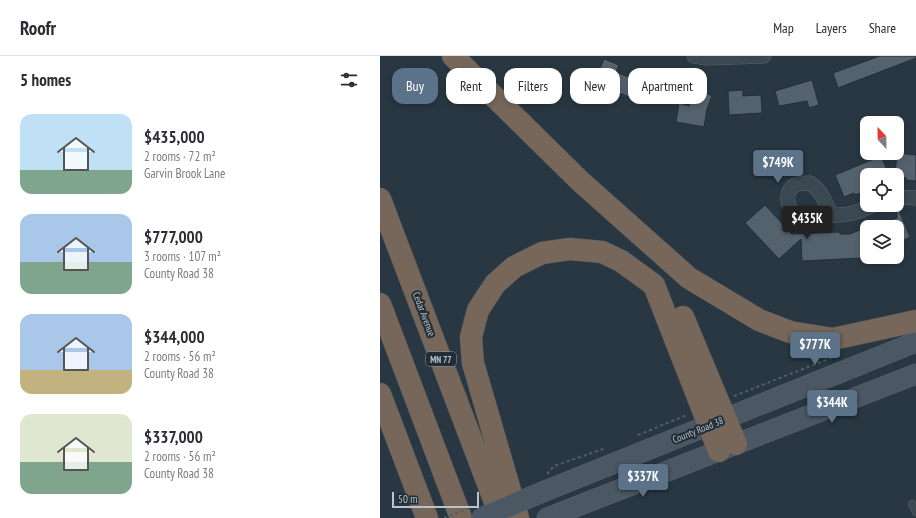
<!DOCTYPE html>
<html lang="en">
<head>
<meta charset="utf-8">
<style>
	:root { --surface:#fff; --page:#f2f2f3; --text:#2b2b33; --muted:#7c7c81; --line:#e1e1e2; --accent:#5c7289 }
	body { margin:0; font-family:"PT Sans Narrow",sans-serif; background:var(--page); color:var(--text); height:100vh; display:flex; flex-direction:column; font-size:15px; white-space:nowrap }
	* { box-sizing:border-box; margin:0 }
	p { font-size:13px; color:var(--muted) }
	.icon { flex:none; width:22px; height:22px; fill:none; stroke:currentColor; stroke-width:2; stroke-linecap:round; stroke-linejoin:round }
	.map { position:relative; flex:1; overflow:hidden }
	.side { display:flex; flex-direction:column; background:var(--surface); width:380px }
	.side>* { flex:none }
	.banner { position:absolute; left:12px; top:12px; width:380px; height:36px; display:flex; gap:8px }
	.needle { width:26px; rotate:338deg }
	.buttons { position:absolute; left:480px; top:60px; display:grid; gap:8px }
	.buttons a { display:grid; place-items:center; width:44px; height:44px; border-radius:8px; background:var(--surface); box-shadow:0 2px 6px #0003; font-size:20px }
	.scale { position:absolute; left:12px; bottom:10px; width:87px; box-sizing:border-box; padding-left:4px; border:2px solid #bac3cb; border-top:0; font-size:11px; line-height:14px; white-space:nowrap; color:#bac3cb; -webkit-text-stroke:3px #212d37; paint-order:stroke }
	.price { position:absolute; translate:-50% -34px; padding:0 9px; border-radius:4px; background:var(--accent); color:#fff; font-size:13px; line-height:26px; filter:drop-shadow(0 1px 2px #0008) }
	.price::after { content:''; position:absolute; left:50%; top:24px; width:12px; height:9px; margin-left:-6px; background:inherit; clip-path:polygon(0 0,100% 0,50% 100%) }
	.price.selected { background:#222; color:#fff }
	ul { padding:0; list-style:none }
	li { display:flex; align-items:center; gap:12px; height:100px; padding:0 20px }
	li span { display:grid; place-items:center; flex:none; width:112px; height:80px; border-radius:12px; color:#555 }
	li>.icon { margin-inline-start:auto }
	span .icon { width:48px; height:48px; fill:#fffc; stroke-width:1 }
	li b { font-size:17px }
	h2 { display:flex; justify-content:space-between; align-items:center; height:48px; padding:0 20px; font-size:17px }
	.chip { padding:0 14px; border-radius:12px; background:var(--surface); box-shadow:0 2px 6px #0003; font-size:14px; line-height:36px }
	.chip.selected { background:var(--accent); color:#fff }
	header { display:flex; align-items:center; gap:24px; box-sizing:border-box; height:56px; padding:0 20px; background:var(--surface); border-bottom:1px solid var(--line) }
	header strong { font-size:19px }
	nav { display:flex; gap:22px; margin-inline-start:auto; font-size:14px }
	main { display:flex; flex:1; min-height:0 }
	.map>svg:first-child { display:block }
	.building { fill:#54626e; stroke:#232f39 }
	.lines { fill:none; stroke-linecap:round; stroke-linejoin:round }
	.service-casing { stroke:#5b666f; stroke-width:8 }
	.minor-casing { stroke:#5b666f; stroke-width:15 }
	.secondary-casing { stroke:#5b666f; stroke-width:21 }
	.motorway-casing { stroke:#47535c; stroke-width:23 }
	.path { stroke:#4d6262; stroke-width:2; stroke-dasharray:3 3; stroke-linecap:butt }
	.service { stroke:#3c4851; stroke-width:7 }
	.minor { stroke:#3c4851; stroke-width:14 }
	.secondary { stroke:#4b5864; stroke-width:20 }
	.motorway { stroke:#77675a; stroke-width:22 }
	.secondary-bridge-casing { stroke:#5b666f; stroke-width:21; stroke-linecap:butt }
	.path-bridge { stroke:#4d6262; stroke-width:2; stroke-dasharray:3 3; stroke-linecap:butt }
	.secondary-bridge { stroke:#4b5864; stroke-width:20 }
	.labels { text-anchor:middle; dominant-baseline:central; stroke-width:4; stroke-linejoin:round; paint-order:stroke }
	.shield { fill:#212d37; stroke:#8c969f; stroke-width:1 }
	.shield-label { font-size:9px; font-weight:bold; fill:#bac3cb }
	.street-label { font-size:10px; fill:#bac3cb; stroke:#212d37 }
</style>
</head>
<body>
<header>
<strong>Roofr</strong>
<nav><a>Map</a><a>Layers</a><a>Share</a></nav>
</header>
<main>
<section class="side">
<h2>5 homes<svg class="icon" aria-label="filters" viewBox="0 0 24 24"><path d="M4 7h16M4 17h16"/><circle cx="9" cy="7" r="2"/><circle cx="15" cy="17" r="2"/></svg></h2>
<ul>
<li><span style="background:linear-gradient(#bfe0f5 70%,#7fa58c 0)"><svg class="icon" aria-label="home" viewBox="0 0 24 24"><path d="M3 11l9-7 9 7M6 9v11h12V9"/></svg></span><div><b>$435,000</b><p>2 rooms · 72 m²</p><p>Garvin Brook Lane</p></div></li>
<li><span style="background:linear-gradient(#a9c7e8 60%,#7fa58c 0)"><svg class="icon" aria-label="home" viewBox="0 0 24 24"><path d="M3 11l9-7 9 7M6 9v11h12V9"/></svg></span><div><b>$777,000</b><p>3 rooms · 107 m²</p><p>County Road 38</p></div></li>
<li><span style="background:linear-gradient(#a9c7e8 70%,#c2b280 0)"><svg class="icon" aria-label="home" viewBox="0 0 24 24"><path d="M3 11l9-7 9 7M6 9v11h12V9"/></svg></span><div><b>$344,000</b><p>2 rooms · 56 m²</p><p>County Road 38</p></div></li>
<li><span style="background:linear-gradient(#dfe7d0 60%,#7fa58c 0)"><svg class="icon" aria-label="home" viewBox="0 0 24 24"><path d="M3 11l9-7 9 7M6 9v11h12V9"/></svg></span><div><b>$337,000</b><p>2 rooms · 56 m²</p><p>County Road 38</p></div></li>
</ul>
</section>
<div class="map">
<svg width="536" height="462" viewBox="0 0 536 462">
	<rect width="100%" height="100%" fill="#283741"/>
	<!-- building -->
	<path class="building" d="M 500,0 L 536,0 L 536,2 L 458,32 L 453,17 Z
		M 224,3 L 239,9 L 236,16 L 256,24 L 249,41 L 214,27 Z
		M 432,24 L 439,49 L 429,52 L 427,45 L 399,50 L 395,35 Z
		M 317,32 L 332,40 L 327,53 L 324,71 L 296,66 L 299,47 L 309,50 Z
		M 363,34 L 363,40 L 381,39 L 382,57 L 349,59 L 348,35 Z
		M 517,97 L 536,99 L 536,125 L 526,124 L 526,122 L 515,119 Z
		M 501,100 L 509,119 L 487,119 L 487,135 L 475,139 L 474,137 L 464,141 L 455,119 Z
		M 385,149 L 412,178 L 459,176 L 460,178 L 470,178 L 487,171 L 487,199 L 481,202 L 422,205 L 421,183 L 399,203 L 365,167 Z
		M 517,150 L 530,181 L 517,188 L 517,171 L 494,170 L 517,162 Z"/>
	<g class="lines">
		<!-- service casing -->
		<g class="service-casing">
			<path id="service" d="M 532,448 L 536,456"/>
		</g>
		<!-- minor casing -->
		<g class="minor-casing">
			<path id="minor" d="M 314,0 L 327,2 L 384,0
				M 517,141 L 536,142
				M 451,158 C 445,146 442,135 430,127 C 425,127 419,127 415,129 C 403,136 407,154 418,159 C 424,162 465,159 473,157 C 480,155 487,152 493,149"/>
		</g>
		<!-- secondary casing -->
		<g class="secondary-casing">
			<path id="secondary" d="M 165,435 L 536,286
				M 167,462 L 536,318"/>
		</g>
		<!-- motorway casing -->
		<g class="motorway-casing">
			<path id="motorway" d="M 73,0 L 200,125 L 309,222 L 379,264 L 410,276 L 453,283 L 536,265
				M 0,143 L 121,462
				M 0,248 L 81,462
				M 303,261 L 356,388
				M 0,338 L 47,462
				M 138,462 L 93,307 L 91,281 L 98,254 L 115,228 L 134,211 L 162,197 L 190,193 L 222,196 L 241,205 L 274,229 L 339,395"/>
		</g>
		<!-- path -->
		<path class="path" d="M 354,340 L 456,300
			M 258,379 L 307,359
			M 167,418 L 174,410 L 226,392"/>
		<!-- service -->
		<use href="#service" class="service"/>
		<!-- minor -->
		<use href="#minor" class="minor"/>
		<!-- secondary -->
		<use href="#secondary" class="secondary"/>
		<!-- motorway -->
		<use href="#motorway" class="motorway"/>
		<!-- secondary-bridge casing -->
		<g class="secondary-bridge-casing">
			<path id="secondary-bridge" d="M 101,462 L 165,435"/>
		</g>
		<!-- path-bridge -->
		<path class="path-bridge" d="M 64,462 L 89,452"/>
		<!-- secondary-bridge -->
		<use href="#secondary-bridge" class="secondary-bridge"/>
	</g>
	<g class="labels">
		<!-- shield labels -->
		<rect class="shield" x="46" y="296" width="30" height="14" rx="3"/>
		<g class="shield-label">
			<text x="61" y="303">MN 77</text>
		</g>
		<!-- street labels -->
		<g class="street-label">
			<text transform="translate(44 258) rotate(69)">Cedar Avenue</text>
			<text transform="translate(318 374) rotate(-22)">County Road 38</text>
		</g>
	</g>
</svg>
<div class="buttons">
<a><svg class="needle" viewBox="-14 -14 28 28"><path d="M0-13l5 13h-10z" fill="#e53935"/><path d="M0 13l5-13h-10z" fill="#7c7c81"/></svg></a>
<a><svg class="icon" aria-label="locate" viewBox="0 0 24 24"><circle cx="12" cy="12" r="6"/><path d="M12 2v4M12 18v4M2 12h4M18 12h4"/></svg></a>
<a><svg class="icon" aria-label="layers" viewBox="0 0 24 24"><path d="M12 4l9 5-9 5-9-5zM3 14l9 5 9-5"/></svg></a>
</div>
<div class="scale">50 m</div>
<b class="price" style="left:398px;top:128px">$749K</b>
<b class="price selected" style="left:427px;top:184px">$435K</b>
<b class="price" style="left:435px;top:310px">$777K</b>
<b class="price" style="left:452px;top:368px">$344K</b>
<b class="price" style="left:263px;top:442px">$337K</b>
<div class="banner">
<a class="chip selected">Buy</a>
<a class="chip">Rent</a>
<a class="chip">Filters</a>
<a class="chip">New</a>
<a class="chip">Apartment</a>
</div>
</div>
</main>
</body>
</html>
